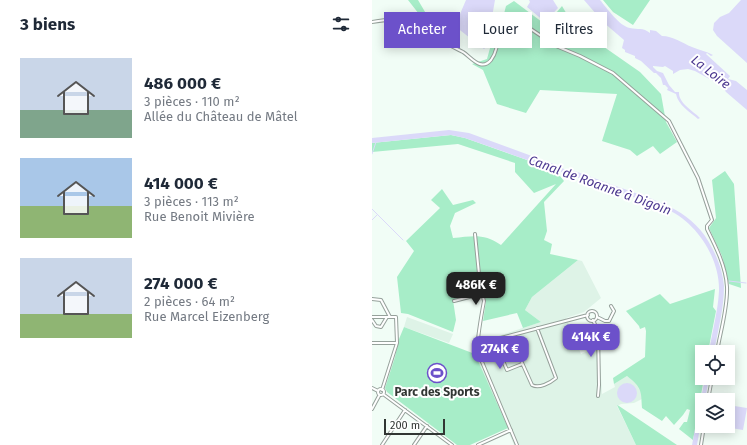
<!DOCTYPE html>
<html lang="fr">
<head>
<meta charset="utf-8">
<style>
	:root { --surface:#fff; --page:#f2f2f3; --text:#1f2937; --muted:#747a83; --accent:#6c51ca }
	body { margin:0; font-family:"Fira Sans",sans-serif; background:var(--page); color:var(--text); height:100vh; display:flex; flex-direction:column; font-size:15px; white-space:nowrap }
	* { box-sizing:border-box; margin:0 }
	p { font-size:13px; color:var(--muted) }
	.icon { flex:none; width:22px; height:22px; fill:none; stroke:currentColor; stroke-width:2; stroke-linecap:round; stroke-linejoin:round }
	.map { position:relative; flex:1; overflow:hidden }
	.sheet { display:flex; flex-direction:column; background:var(--surface); width:372px }
	.sheet>* { flex:none }
	.banner { position:absolute; left:12px; top:12px; width:303px; height:36px; display:flex; gap:8px }
	.fabs { position:absolute; left:323px; top:345px; display:grid; gap:8px }
	.fabs a { display:grid; place-items:center; width:40px; height:40px; border-radius:0px; background:var(--surface); box-shadow:0 2px 10px #0003; font-size:20px }
	.scale { position:absolute; left:12px; bottom:10px; width:61px; box-sizing:border-box; padding-left:4px; border:2px solid #313633; border-top:0; font-size:11px; line-height:14px; white-space:nowrap; color:#313633; -webkit-text-stroke:3px #fff; paint-order:stroke }
	.price { position:absolute; translate:-50% -34px; padding:0 9px; border-radius:8px; background:var(--accent); color:#fff; font-size:13px; line-height:26px; filter:drop-shadow(0 1px 2px #0008) }
	.price::after { content:''; position:absolute; left:50%; top:24px; width:12px; height:9px; margin-left:-6px; background:inherit; clip-path:polygon(0 0,100% 0,50% 100%) }
	.price.current { background:#222; color:#fff }
	ul { padding:0; list-style:none }
	li { display:flex; align-items:center; gap:12px; height:100px; padding:0 20px }
	li span { display:grid; place-items:center; flex:none; width:112px; height:80px; border-radius:0px; color:#555 }
	li>.icon { margin-inline-start:auto }
	span .icon { width:48px; height:48px; fill:#fffc; stroke-width:1 }
	li b { font-size:17px }
	h2 { display:flex; justify-content:space-between; align-items:center; height:48px; padding:0 20px; font-size:17px }
	.pill { padding:0 14px; border-radius:0px; background:var(--surface); box-shadow:0 2px 10px #0003; font-size:14px; line-height:36px }
	.pill.current { background:var(--accent); color:#fff }
	main { display:flex; flex:1; min-height:0 }
	.map>svg:first-child { display:block }
	.built { fill:#def3e7 }
	.green { fill:#a7edc8 }
	.water { fill:#dbd9f9 }
	.lines { fill:none; stroke-linecap:round; stroke-linejoin:round }
	.stream { stroke:#dbd9f9; stroke-width:1 }
	.street-casing { stroke:#96a19b; stroke-width:4 }
	.street { stroke:#fff; stroke-width:2 }
	.labels { text-anchor:middle; dominant-baseline:central; stroke-width:4; stroke-linejoin:round; paint-order:stroke }
	.poi-label { font-size:12px; font-weight:bold; fill:#313633; stroke:#fff }
	.water-label { font-size:13px; font-style:italic; fill:#4c3890; stroke:#fff }
</style>
</head>
<body>
<main>
<section class="sheet">
<h2>3 biens<svg class="icon" aria-label="filters" viewBox="0 0 24 24"><path d="M4 7h16M4 17h16"/><circle cx="9" cy="7" r="2"/><circle cx="15" cy="17" r="2"/></svg></h2>
<ul>
<li><span style="background:linear-gradient(#c9d6e8 65%,#7fa58c 0)"><svg class="icon" aria-label="home" viewBox="0 0 24 24"><path d="M3 11l9-7 9 7M6 9v11h12V9"/></svg></span><div><b>486 000 €</b><p>3 pièces · 110 m²</p><p>Allée du Château de Mâtel</p></div></li>
<li><span style="background:linear-gradient(#a9c7e8 60%,#8fb573 0)"><svg class="icon" aria-label="home" viewBox="0 0 24 24"><path d="M3 11l9-7 9 7M6 9v11h12V9"/></svg></span><div><b>414 000 €</b><p>3 pièces · 113 m²</p><p>Rue Benoit Mivière</p></div></li>
<li><span style="background:linear-gradient(#c9d6e8 70%,#8fb573 0)"><svg class="icon" aria-label="home" viewBox="0 0 24 24"><path d="M3 11l9-7 9 7M6 9v11h12V9"/></svg></span><div><b>274 000 €</b><p>2 pièces · 64 m²</p><p>Rue Marcel Eizenberg</p></div></li>
</ul>
</section>
<div class="map">
<svg width="375" height="445" viewBox="0 0 375 445">
	<rect width="100%" height="100%" fill="#f1fdf6"/>
	<!-- built -->
	<path class="built" d="M 206,260 L 210,261 L 229,298 L 212,312 L 194,318 L 209,354 L 227,346 L 230,394 L 243,387 L 242,384 L 255,376 L 265,384 L 269,389 L 270,399 L 262,403 L 249,404 L 245,406 L 264,445 L 142,445 L 103,354 L 103,346 L 105,343 L 169,322 L 153,310 L 160,297 Z
		M 35,317 L 81,334 L 77,343 L 32,327 Z"/>
	<!-- green -->
	<path class="green" d="M 36,0 L 46,0 L 59,22 L 58,24 L 54,23 Z
		M 231,0 L 278,0 L 261,25 L 241,12 Z
		M 142,1 L 174,25 L 190,6 L 202,26 L 268,72 L 289,94 L 294,122 L 305,142 L 288,154 L 281,146 L 265,156 L 258,150 L 230,141 L 245,94 L 168,90 L 154,113 L 125,104 L 111,70 L 100,64 L 115,59 L 120,41 L 126,37 L 134,6 Z
		M 79,135 L 93,138 L 183,170 L 192,181 L 172,202 L 175,231 L 172,240 L 180,244 L 178,254 L 206,260 L 160,297 L 153,310 L 169,322 L 151,328 L 145,313 L 111,321 L 114,301 L 111,291 L 81,300 L 84,320 L 81,332 L 36,314 L 29,313 L 25,277 L 42,251 L 34,241 L 68,208 L 59,200 L 70,189 L 81,205 L 101,200 L 104,203 L 83,213 L 78,226 L 81,238 C 101,236 112,233 129,245 L 184,184 L 162,193 L 143,172 L 143,163 L 86,144 L 0,152 L 0,143 Z
		M 353,171 L 362,184 L 369,288 L 357,284 L 350,256 L 337,228 L 344,218 L 340,180 Z
		M 343,289 L 341,307 L 344,311 L 336,352 L 330,352 L 330,378 L 332,378 L 321,440 L 307,429 L 312,422 L 315,422 L 318,410 L 315,409 L 311,415 L 302,425 L 294,416 L 290,421 L 270,408 C 269,390 270,388 255,376 L 242,384 L 241,378 L 273,357 L 274,331 L 273,327 L 268,329 L 267,326 L 254,311 L 288,294 L 298,304 Z
		M 32,327 L 103,354 L 136,428 L 98,445 L 85,445 L 15,392 L 13,388 L 23,357 L 27,339 Z
		M 245,405 L 247,406 L 305,445 L 264,445 Z"/>
	<!-- water -->
	<path class="water" d="M 94,0 L 123,0 L 117,34 L 117,44 L 112,49 L 84,27 L 87,22 L 83,21 L 88,14 Z
		M 157,0 L 181,0 L 186,8 L 173,22 L 155,7 L 158,2 Z
		M 212,0 L 228,0 C 235,8 247,26 258,28 C 266,30 271,27 278,33 L 278,30 L 284,31 L 290,36 C 301,36 310,43 320,47 C 327,50 334,51 341,55 L 339,56 L 335,53 L 334,54 L 358,76 L 356,79 L 364,81 L 375,90 L 375,110 L 354,92 L 350,86 L 323,71 L 316,69 L 308,70 L 301,74 L 301,71 L 293,66 L 291,67 L 281,66 L 281,67 L 285,71 L 291,73 L 297,85 L 303,92 L 307,92 C 306,103 321,111 328,118 L 326,119 C 318,112 306,105 304,94 L 295,90 L 296,88 L 293,85 L 291,85 L 289,78 L 284,73 L 282,73 L 269,61 L 263,58 L 263,56 L 253,52 L 253,50 L 250,48 L 252,40 L 231,22 Z
		M 369,0 L 375,0 L 375,63 L 345,36 L 341,30 L 342,23 L 348,17 L 357,13 Z
		M 77,130 L 97,133 L 187,166 L 192,169 L 200,170 C 219,177 238,184 258,191 C 297,205 326,214 344,256 C 348,265 351,275 352,286 C 352,308 346,330 342,352 L 337,352 C 340,332 346,311 347,291 C 348,257 323,220 292,208 L 93,138 L 79,135 L 0,143 L 0,138 Z
		M 333,378 L 337,378 L 333,400 L 330,400 L 330,416 L 325,445 L 320,445 Z
		M245 393a10 10 0 1 1 20 0a10 10 0 1 1-20 0Z
		M 356,405 L 375,408 L 371,430 L 347,426 L 356,426 Z"/>
	<g class="lines">
		<!-- stream -->
		<path class="stream" d="M 0,154 L 4,142
			M 0,209 L 31,240
			M 0,220 L 5,215
			M 357,281 L 374,283"/>
		<!-- street casing -->
		<g class="street-casing">
			<path id="street" d="M 0,22 C 7,21 38,17 43,19 C 50,23 55,31 61,35 C 70,42 81,47 91,52 C 99,57 109,72 119,60 C 129,47 123,30 131,16 L 137,15 L 141,17 L 184,46 L 208,56 L 241,73 L 297,121 L 326,178 L 340,220 L 335,226 L 335,229 C 344,247 354,267 355,287 C 356,307 348,333 345,352
				M 103,234 L 109,294 L 111,297 L 112,301 C 109,317 106,334 105,350 L 145,445
				M 0,299 L 9,300 L 18,317
				M 82,301 L 109,294
				M215 316a5 5 0 1 1 10 0a5 5 0 1 1-10 0Z
				M 0,317 L 24,317 L 25,343 L 10,390
				M 225,317 L 233,321 L 237,321 L 242,311 L 239,306
				M 0,320 L 4,326 L 9,327 L 15,317
				M 221,320 L 226,331 L 227,385 L 226,396
				M 138,336 L 160,385 C 167,389 178,383 184,378 L 165,328
				M 122,340 L 135,370 L 150,364
				M 0,343 L 25,343
				M 106,344 L 216,315
				M 0,388 L 6,391
				M6 392a3 3 0 1 1 6 0a3 3 0 1 1-6 0Z
				M 11,394 L 80,445
				M 336,400 L 340,378
				M 0,409 L 7,396
				M 10,445 L 33,410
				M 42,445 L 55,426
				M 106,445 L 139,430
				M 329,445 L 332,426"/>
		</g>
		<!-- street -->
		<use href="#street" class="street"/>
	</g>
	<!-- icons -->
	<defs>
		<g id="stadium-ring" transform="scale(1)"><circle r="9.5" fill="#fff" stroke="#6c51ca" stroke-width="1.5"/><path d="M0-5a6.5 5 0 1 0 0 10a6.5 5 0 1 0 0-10ZM-3.5-1.8h7v3.6h-7Z" fill="#6c51ca"/></g>
	</defs>
	<g fill-rule="evenodd">
		<use href="#stadium-ring" x="65" y="373"/>
	</g>
	<g class="labels">
		<!-- poi labels -->
		<g class="poi-label">
			<text x="65" y="392">Parc des Sports</text>
		</g>
		<!-- water labels -->
		<g class="water-label">
			<text transform="translate(339 72) rotate(38)">La Loire</text>
			<text transform="translate(228 185) rotate(20)">Canal de Roanne à Digoin</text>
		</g>
	</g>
</svg>
<div class="fabs">
<a><svg class="icon" aria-label="locate" viewBox="0 0 24 24"><circle cx="12" cy="12" r="6"/><path d="M12 2v4M12 18v4M2 12h4M18 12h4"/></svg></a>
<a><svg class="icon" aria-label="layers" viewBox="0 0 24 24"><path d="M12 4l9 5-9 5-9-5zM3 14l9 5 9-5"/></svg></a>
</div>
<div class="scale">200 m</div>
<b class="price current" style="left:104px;top:306px">486K €</b>
<b class="price" style="left:219px;top:358px">414K €</b>
<b class="price" style="left:128px;top:370px">274K €</b>
<div class="banner">
<a class="pill current">Acheter</a>
<a class="pill">Louer</a>
<a class="pill">Filtres</a>
</div>
</div>
</main>
</body>
</html>
